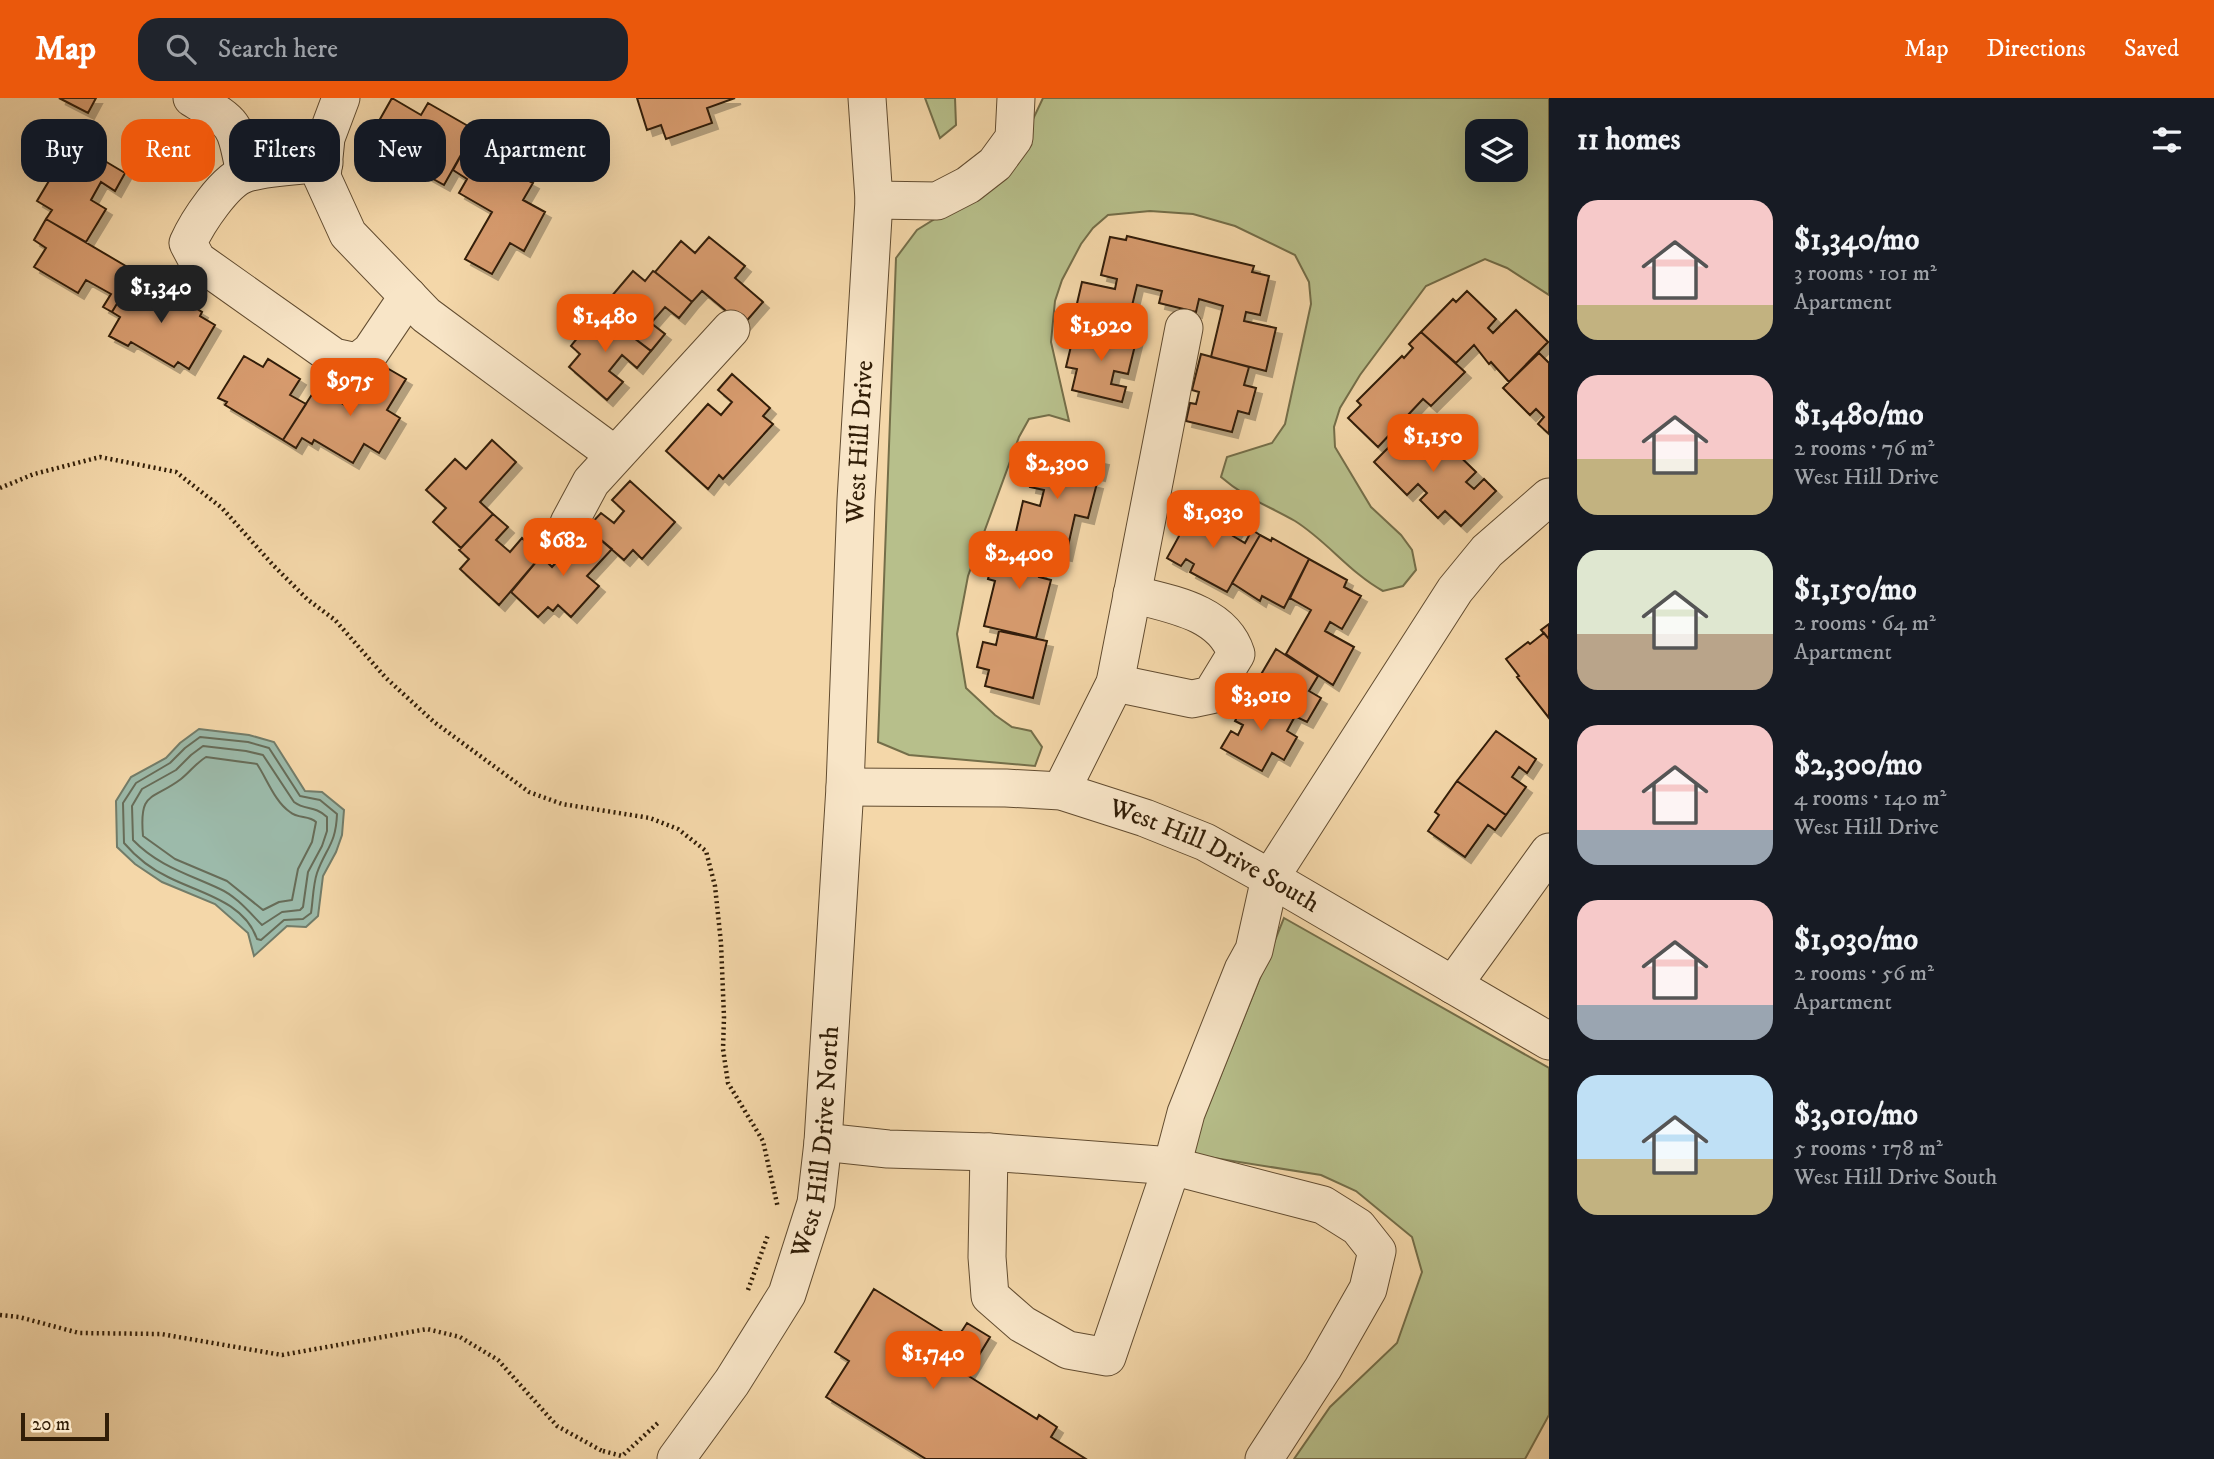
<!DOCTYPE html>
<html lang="en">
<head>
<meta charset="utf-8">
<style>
	:root { --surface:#171b24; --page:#20242c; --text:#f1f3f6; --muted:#9ea1a6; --accent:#ea580c }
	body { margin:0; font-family:"IM FELL DW Pica",serif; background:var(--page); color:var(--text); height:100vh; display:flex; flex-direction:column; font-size:26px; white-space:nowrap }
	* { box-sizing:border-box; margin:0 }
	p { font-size:23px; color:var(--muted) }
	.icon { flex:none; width:38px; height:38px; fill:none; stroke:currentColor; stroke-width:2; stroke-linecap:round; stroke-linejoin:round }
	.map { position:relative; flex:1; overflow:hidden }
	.sheet { display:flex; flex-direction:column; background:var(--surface); width:665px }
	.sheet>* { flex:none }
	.guide { position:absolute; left:21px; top:21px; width:665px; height:63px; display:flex; gap:14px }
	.controls { position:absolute; left:1465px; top:21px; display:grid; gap:14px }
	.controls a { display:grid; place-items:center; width:63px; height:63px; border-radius:14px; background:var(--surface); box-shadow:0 7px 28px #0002; font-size:35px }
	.scale { position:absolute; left:21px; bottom:18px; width:88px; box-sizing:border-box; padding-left:7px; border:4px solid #321e07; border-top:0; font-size:19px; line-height:24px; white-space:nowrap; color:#321e07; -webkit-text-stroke:5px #f8e5c7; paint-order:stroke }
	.price { position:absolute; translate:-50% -60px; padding:0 16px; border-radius:14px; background:var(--accent); color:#fff; font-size:23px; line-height:46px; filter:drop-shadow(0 2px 4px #0008) }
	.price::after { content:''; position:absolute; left:50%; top:42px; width:21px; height:16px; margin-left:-10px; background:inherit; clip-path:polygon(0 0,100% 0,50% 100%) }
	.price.current { background:#222; color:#fff }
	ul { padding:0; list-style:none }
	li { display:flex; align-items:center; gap:21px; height:175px; padding:0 28px }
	li span { display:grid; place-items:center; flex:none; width:196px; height:140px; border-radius:21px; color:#555 }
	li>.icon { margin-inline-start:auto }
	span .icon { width:84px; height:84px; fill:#fffc; stroke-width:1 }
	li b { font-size:30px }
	h2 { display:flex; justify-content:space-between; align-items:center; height:84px; padding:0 28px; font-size:30px }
	.tag { padding:0 24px; border-radius:21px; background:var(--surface); box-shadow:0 7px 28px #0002; font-size:24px; line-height:63px }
	.tag.current { background:var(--accent); color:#fff }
	header { display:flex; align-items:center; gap:42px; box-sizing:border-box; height:98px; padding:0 35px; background:var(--accent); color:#fff }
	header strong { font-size:33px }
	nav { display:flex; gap:38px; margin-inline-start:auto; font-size:24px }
	.search { width:490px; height:63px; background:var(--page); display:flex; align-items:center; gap:18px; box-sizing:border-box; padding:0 24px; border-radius:21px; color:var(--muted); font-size:26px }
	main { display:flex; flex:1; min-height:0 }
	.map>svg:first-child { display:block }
	.green { fill:#b7bf8b; stroke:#746e49; stroke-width:2; fill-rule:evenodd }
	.water { fill:#9cbaaa; stroke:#727c69; stroke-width:2 }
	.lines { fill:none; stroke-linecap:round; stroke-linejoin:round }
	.shore { stroke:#676c58; stroke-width:2 }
	.building { fill:#d79b6e; stroke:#321e07; stroke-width:2; filter:url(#shadow) }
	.minor-casing { stroke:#624c30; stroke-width:39 }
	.path { stroke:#321e07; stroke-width:4.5; stroke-dasharray:2 3.5; stroke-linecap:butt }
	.minor { stroke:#f8e5c7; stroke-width:37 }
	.labels { text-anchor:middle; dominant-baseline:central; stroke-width:7; stroke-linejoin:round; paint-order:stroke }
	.street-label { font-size:26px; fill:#321e07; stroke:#f8e5c7 }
</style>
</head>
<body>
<header>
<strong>Map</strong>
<div class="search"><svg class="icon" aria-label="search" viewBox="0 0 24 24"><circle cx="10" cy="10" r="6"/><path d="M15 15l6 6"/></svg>Search here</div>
<nav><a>Map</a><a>Directions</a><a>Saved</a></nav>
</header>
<main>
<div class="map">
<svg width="1549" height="1361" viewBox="0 0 1549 1361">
	<defs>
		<filter id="shadow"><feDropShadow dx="6" dy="6" stdDeviation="0" flood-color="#0004"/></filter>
	</defs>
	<rect width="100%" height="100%" fill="#f4d7a9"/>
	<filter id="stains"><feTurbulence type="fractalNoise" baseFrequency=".00286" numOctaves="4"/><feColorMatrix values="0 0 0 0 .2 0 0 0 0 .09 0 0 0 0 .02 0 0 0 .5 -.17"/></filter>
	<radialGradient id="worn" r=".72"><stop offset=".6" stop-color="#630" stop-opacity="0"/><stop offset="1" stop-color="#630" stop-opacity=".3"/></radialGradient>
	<!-- green -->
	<path class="green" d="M 925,0 L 955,0 L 956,27 L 940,40 Z
		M 1043,0 L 1549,0 L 1549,197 L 1507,170 L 1485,161 L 1426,188 L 1360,277 L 1340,310 L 1334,329 L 1335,349 L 1371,409 L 1401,437 L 1412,452 L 1416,472 L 1403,488 L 1383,493 C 1350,475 1327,443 1295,423 C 1269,408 1245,400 1221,379 L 1227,359 L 1272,345 L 1285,326 L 1311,206 L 1309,184 L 1295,157 L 1235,128 L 1193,116 L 1150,113 L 1108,117 L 1093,130 L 1081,146 L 1062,182 L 1055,203 L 1051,244 L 1069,323 L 1049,317 L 1029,321 L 1019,339 L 968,478 L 957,536 L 966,590 L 995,617 L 1012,629 L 1031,633 L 1042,649 L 1035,668 L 909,657 L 878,644 L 896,160 L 917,132 L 1007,76 ZM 1477,33 L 1516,33 L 1516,72 L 1477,72 Z
		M 1284,820 L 1549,970 L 1549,1317 L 1525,1361 L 1294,1361 L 1330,1309 L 1397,1245 L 1422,1174 L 1412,1139 L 1356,1093 L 1321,1077 L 1189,1056 Z"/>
	<!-- water -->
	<path class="water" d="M 199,631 L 249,637 L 274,644 L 305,693 L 322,694 L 344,712 L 342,737 L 336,754 L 323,778 L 318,818 L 306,829 L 287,828 L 254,858 L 248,835 L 215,806 L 162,784 L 135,766 L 117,749 L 116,703 L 131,679 L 166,660 L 180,645 Z"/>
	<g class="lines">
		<!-- shore -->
		<path class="shore" d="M 200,639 L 248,644 L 269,650 L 300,698 L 320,702 L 337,716 C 336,746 326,750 317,775 C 313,787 313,802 311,815 L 303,821 L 284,822 L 261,842 L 257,841 C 244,803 199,795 168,779 C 151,771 136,759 124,745 L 123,705 L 136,685 L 170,665 L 185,650 Z
			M 203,648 L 246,653 L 263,657 L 294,704 C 306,713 314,707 327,719 L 327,733 L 322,748 L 308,774 L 303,809 L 300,812 L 282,814 L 262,827 C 250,815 236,798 220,791 C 188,776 158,768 133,742 L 132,708 L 142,691 L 176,672 L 191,657 Z
			M 206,659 L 257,666 C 267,681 275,704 290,714 C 298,721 309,717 316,724 L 312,744 L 298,771 L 292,802 L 279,804 L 263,812 L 227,783 L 175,761 L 143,738 C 139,692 152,703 181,681 C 190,674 196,665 206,659 Z"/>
	</g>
	<!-- building -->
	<path class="building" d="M 59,0 L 96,0 L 88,15 Z
		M 392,0 L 421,17 L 428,5 L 475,32 L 444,87 L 403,64 L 412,48 L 395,40 L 387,55 L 367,44 Z
		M 637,0 L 735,0 L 707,10 L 712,25 L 666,41 L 661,27 L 647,32 Z
		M 475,32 L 497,44 L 490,57 L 509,68 L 507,71 L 533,85 L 523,102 L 545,114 L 524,153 L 510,145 L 492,176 L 465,161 L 492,114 L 459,95 L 467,81 L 453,72 Z
		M 83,50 L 125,75 L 115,93 L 101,84 L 91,102 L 106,111 L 86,144 L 46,121 L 52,112 L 37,103 L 65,56 L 76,62 Z
		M 46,121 L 136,174 L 112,214 L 103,209 L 111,196 L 86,182 L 78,195 L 34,169 L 46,150 L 34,142 Z
		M 1127,138 L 1254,168 L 1252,174 L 1269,178 L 1260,217 L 1246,214 L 1244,223 L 1276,230 L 1266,273 L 1211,259 L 1223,208 L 1199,201 L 1196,214 L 1159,205 L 1162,193 L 1137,187 L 1125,237 L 1072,227 L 1082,184 L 1115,191 L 1117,181 L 1101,177 L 1110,139 L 1126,142 Z
		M 709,139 L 745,168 L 735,180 L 763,204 L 743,227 L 702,193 L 692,204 L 655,174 L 681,143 L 695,155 Z
		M 633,173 L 645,183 L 653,173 L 655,174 L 692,204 L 679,220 L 665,209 L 651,225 L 665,236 L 651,253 L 599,213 Z
		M 136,174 L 147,180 L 138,197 L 156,208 L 165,192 L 202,214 L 200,218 L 215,227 L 189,271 L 178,264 L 174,269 L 131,244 L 128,248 L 109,238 L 120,219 L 112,214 Z
		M 1467,193 L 1496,221 L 1488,230 L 1493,235 L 1516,212 L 1548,244 L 1509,284 L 1491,264 L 1489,266 L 1474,247 L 1456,265 L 1421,234 L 1453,201 L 1456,204 Z
		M 599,213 L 651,253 L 637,270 L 622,257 L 609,273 L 623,284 L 607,302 L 569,269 L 580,256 L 571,248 Z
		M 1088,230 L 1137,239 L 1128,276 L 1114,273 L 1111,286 L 1126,289 L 1122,304 L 1072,292 L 1077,271 L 1066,269 L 1072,244 L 1084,246 Z
		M 1421,234 L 1465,274 L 1431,308 L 1423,301 L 1378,349 L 1348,320 L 1361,307 L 1357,303 L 1402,258 L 1404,260 L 1413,250 L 1409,246 Z
		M 1539,255 L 1549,265 L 1549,336 L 1538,326 L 1544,319 L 1536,311 L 1530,317 L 1503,290 Z
		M 1201,256 L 1249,269 L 1244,287 L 1256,290 L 1249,316 L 1238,313 L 1232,334 L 1186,323 L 1190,305 L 1196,306 L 1199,294 L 1192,292 Z
		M 244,258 L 263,269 L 268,261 L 300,281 L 290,297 L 306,306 L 283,342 L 225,307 L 227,304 L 218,300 Z
		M 380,266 L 406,281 L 387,312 L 400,320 L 379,355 L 364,346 L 353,365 L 314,342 L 312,346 L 302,340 L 296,350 L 283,342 L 316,290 L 353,312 Z
		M 732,276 L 770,310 L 763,318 L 773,326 L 723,381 L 719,377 L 708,391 L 666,353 L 708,306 L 721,317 L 732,304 L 718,292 Z
		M 1406,319 L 1440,353 L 1447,346 L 1476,374 L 1466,384 L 1474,391 L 1484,381 L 1496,393 L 1461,428 L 1445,413 L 1438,420 L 1420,402 L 1427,395 L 1418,386 L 1407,397 L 1374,364 L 1396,342 L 1391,337 Z
		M 492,342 L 516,364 L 480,404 L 493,416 L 461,450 L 433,424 L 446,410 L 426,392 L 455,361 L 466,371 Z
		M 1051,350 L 1103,361 L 1099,377 L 1088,374 L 1084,382 L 1097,385 L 1088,420 L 1075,417 L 1066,457 L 1013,447 L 1023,403 L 1040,408 L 1044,392 L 1030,389 L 1036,362 L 1047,365 Z
		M 630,383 L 675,424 L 642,461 L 633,452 L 624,462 L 587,430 L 601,415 L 614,425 L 624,413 L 612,402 Z
		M 1214,414 L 1239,428 L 1233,438 L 1245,445 L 1252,432 L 1260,437 L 1227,494 L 1190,474 L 1194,466 L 1186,461 L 1181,468 L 1167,460 L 1191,416 L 1207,425 Z
		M 493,416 L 508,429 L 496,442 L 510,454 L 522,440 L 541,458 L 499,507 L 460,471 L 469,461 L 459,452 Z
		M 587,430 L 612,451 L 587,478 L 599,488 L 571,519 L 558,507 L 553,513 L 548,509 L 538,519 L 511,494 L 541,458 L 552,469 Z
		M 1260,437 L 1271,443 L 1272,440 L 1309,461 L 1284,510 L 1262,498 L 1260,503 L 1232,485 Z
		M 1007,446 L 1058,456 L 1055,469 L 1042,466 L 1039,479 L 1051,482 L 1036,540 L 984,528 L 995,483 L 988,481 L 993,462 L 1003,464 Z
		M 1309,461 L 1347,482 L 1344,489 L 1361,498 L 1342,531 L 1330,524 L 1325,533 L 1354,549 L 1333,587 L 1286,556 L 1311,512 L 1290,500 Z
		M 1549,526 L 1549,541 L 1541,532 Z
		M 999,533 L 1047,543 L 1033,600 L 985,588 L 989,572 L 977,569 L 983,544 L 996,547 Z
		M 1544,535 L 1549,541 L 1549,620 L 1517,579 L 1519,578 L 1506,561 L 1528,544 L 1530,546 Z
		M 1276,551 L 1318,578 L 1309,593 L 1321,600 L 1307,624 L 1295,618 L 1294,620 L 1259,598 L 1264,590 L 1256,585 Z
		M 1250,594 L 1294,620 L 1287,633 L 1297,639 L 1284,662 L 1272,655 L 1262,673 L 1221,650 L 1231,633 L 1238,637 L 1243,627 L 1235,623 Z
		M 1496,633 L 1536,661 L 1527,675 L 1519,669 L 1512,679 L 1526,689 L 1506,717 L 1457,683 Z
		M 1457,683 L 1506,717 L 1495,732 L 1488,727 L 1465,759 L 1428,733 L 1439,717 L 1435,714 Z
		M 874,1191 L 956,1242 L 967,1225 L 990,1239 L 967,1277 L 1037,1321 L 1039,1317 L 1057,1329 L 1051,1339 L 1086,1361 L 926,1361 L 826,1299 L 849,1263 L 835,1254 Z"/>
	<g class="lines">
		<!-- minor casing -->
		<g class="minor-casing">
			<g id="minor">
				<path d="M 192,0 C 237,27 234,23 245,75"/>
				<path d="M 341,0 L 326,40 L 322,79 L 348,136 L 426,217 L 615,357"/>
				<path d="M 324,65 C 299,68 271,68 247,75 C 225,81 197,125 188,145 L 197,162 L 334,259 L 357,264 L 371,253 L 408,198"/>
				<path d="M 874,102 L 937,103 L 968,87 L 995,66 L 1014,40 L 1016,0"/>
				<path d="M 569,425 L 591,384 L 731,231"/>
				<path d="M 1115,585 L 1192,601 L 1211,597 L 1236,556 C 1223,514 1170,506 1132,496"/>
				<path id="s1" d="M 845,689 L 1006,690 L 1061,693 L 1145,720 L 1205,744 L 1270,780 L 1549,943"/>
				<path d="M 1061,693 L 1115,585 L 1184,230"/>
				<path d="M 1453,887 L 1549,754"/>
				<path d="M 823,1044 L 888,1051 L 989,1054 L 1172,1068 L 1323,1107 L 1358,1129 L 1377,1153 L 1368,1191 L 1323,1270 L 1264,1361"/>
				<path d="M 989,1054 L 987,1159 L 990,1198 L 1022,1226 L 1068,1252 L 1107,1259 L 1172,1068 L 1186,1015 L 1243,872 L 1254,852 L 1270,780 L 1455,492 L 1487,453 L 1549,399"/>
				<path id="s2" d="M 676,1361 L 732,1284 L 787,1196 L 816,1105 L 823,1044 L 845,689 L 856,402 L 874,102 L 867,0"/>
			</g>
		</g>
		<!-- path -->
		<path class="path" d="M 0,390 L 34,376 L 100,359 L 176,374 L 222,410 L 273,467 L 307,501 L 335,522 L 386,580 L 434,624 L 529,694 L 562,706 L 650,720 L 678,731 L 706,753 L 715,788 L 721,845 L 724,919 L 723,951 L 728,985 L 763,1043 L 778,1110
			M 748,1192 L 768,1137
			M 0,1217 L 19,1219 L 79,1235 L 161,1236 L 282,1257 L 427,1231 L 460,1239 L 498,1262 L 557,1328 L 604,1354
			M 603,1353 L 622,1358 L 660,1323"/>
		<!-- minor -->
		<use href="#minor" class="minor"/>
	</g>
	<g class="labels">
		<!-- street labels -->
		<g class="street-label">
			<text stroke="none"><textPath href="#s2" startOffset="1057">West Hill Drive</textPath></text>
			<text stroke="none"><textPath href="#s1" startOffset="383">West Hill Drive South</textPath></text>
			<text stroke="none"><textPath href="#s2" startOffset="355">West Hill Drive North</textPath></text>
		</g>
	</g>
	<rect width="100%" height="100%" filter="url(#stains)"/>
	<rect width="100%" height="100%" fill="url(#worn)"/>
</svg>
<div class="controls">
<a><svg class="icon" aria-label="layers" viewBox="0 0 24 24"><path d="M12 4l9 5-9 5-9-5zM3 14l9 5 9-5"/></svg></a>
</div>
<div class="scale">20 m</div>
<b class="price current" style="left:161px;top:227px">$1,340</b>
<b class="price" style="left:605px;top:256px">$1,480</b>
<b class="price" style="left:1101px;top:265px">$1,920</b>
<b class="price" style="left:350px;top:320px">$975</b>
<b class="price" style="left:1433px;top:376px">$1,150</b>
<b class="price" style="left:1057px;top:403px">$2,300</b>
<b class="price" style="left:1213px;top:452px">$1,030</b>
<b class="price" style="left:563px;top:480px">$682</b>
<b class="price" style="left:1019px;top:493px">$2,400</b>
<b class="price" style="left:1261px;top:635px">$3,010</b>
<b class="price" style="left:933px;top:1293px">$1,740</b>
<div class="guide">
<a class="tag">Buy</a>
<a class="tag current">Rent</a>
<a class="tag">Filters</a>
<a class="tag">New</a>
<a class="tag">Apartment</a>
</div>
</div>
<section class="sheet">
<h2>11 homes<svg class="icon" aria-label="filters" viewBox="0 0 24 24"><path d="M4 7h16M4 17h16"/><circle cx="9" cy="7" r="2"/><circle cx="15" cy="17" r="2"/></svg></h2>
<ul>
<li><span style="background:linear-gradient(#f6c9c9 75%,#c2b280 0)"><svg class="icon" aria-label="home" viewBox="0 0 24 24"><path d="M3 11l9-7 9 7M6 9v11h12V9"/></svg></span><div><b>$1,340/mo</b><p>3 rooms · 101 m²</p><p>Apartment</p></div></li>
<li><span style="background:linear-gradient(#f6c9c9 60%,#c2b280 0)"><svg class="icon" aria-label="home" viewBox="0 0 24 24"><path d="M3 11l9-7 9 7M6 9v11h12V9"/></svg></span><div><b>$1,480/mo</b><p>2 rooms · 76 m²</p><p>West Hill Drive</p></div></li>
<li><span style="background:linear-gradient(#dfe7d0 60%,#b9a48a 0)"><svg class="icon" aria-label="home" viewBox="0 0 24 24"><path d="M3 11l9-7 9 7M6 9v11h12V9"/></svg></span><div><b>$1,150/mo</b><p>2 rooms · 64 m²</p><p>Apartment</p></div></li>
<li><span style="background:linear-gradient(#f6c9c9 75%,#9aa5b1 0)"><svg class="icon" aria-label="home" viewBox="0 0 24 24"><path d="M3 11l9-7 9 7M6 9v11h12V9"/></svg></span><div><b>$2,300/mo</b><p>4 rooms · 140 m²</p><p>West Hill Drive</p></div></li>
<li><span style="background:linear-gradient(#f6c9c9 75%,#9aa5b1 0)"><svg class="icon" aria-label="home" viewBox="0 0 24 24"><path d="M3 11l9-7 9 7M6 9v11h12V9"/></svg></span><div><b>$1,030/mo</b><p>2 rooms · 56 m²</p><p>Apartment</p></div></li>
<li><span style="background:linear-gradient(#bfe0f5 60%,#c2b280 0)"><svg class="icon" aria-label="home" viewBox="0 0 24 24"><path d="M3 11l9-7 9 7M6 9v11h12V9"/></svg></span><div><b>$3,010/mo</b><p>5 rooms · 178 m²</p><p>West Hill Drive South</p></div></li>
</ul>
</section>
</main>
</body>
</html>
